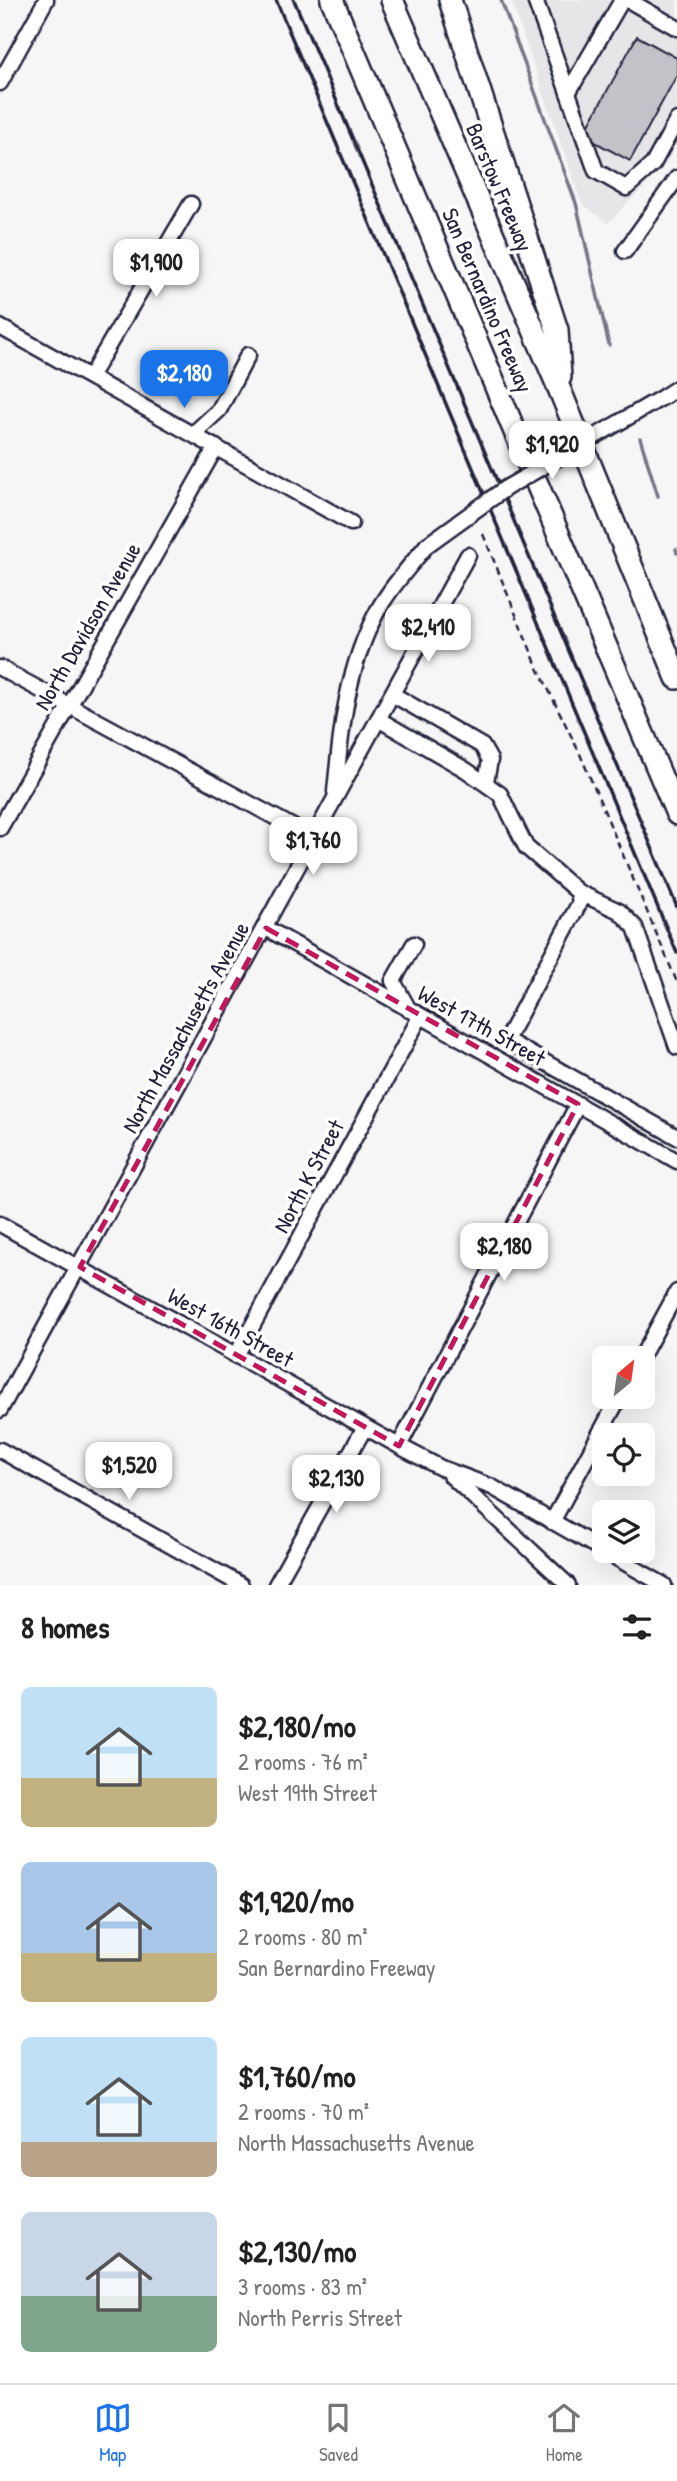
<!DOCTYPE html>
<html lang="en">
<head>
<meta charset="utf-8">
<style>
	:root { --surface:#fff; --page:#f6f6f6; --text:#222; --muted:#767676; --line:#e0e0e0; --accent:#1a73e8 }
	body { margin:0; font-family:"Patrick Hand",sans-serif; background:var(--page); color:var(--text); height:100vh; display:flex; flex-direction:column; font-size:26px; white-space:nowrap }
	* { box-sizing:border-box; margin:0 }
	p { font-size:23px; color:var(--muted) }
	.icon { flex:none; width:38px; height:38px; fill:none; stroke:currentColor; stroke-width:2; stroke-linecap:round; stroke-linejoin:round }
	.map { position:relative; height:1585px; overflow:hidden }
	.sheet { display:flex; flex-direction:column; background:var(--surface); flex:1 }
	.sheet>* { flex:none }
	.needle { width:46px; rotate:29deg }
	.controls { position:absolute; left:592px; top:1346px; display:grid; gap:14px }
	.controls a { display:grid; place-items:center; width:63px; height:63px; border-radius:10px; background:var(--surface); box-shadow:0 7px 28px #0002; font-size:35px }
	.price { position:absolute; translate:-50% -60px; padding:0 16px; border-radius:14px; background:#fff; color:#222; font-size:23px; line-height:46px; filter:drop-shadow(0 2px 4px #0008) }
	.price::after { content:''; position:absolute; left:50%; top:42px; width:21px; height:16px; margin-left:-10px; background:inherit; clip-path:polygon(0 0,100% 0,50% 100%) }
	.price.active { background:var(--accent); color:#fff }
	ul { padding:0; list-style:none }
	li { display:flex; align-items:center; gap:21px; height:175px; padding:0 21px }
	li span { display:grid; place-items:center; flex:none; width:196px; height:140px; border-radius:10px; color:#555 }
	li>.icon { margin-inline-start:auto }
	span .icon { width:84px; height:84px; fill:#fffc; stroke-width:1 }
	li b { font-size:30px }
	h2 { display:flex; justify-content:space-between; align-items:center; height:84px; padding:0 21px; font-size:30px }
	.tab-bar { display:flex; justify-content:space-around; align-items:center; height:98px; border-top:2px solid var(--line); background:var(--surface); font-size:19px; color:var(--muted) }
	.tab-bar a { display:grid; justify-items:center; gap:4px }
	.tab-bar .active { color:var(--accent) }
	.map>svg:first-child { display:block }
	.built { fill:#e6e6e9 }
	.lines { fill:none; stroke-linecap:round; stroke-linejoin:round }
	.stream { stroke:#767685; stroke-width:3.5 }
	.building { fill:#c2c2c9; stroke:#22223b; stroke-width:2 }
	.minor-casing { stroke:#22223b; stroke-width:19 }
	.highway-casing { stroke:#22223b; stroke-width:26 }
	.path { stroke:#22223b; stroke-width:2.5; stroke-dasharray:7 5; stroke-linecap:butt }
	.minor { stroke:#fff; stroke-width:14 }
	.highway { stroke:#fff; stroke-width:21 }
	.rail { stroke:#22223b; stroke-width:3.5 }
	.minor-bridge-casing { stroke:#22223b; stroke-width:19; stroke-linecap:butt }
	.minor-bridge { stroke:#fff; stroke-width:14 }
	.marked { fill:none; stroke:#c2185b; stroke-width:5; stroke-dasharray:14 9; stroke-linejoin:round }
	.labels { text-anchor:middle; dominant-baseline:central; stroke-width:7; stroke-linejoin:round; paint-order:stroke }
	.street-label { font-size:23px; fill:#22223b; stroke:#fff }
</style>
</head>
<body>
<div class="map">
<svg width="677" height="1585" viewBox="0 0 677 1585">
	<rect width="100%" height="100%" fill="#f6f6f7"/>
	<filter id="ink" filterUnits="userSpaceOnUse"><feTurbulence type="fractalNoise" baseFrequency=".0143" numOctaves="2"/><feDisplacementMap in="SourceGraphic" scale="14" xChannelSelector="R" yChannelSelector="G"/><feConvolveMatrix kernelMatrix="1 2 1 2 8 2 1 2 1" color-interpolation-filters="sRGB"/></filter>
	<g filter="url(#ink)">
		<!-- built -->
		<path class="built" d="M 511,0 L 677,0 L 677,143 L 664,167 L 608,223 L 582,204 Z"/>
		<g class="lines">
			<!-- stream -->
			<path class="stream" d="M 501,0 L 576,203 L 609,345
				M 640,438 L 658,496
				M 676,549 L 677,553"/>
		</g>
		<!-- building -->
		<path class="building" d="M 637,36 L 677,58 L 677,75 L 630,161 L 593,141 L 588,126 Z"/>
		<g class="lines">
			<!-- minor casing -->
			<g class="minor-casing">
				<path id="minor" d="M 535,0 L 596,171 L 626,188 L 653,164 L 677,120
					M 628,0 L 677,28
					M 0,83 L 46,0
					M 568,93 L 622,0
					M 625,251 L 677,178
					M 0,327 L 351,523
					M 90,377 L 191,204
					M 663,397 L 677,388
					M 193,434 L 219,410 L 248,355
					M 0,668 L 315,839
					M 392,694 L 482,746 L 490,760 L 486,782
					M 378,719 L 466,770 L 500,794 L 526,847 L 578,892 L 580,902 L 506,1040 L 677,1137
					M 335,792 C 341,728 347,667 378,610 C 391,586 411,565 427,545
					M 0,828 L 216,447
					M 578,892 L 619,911 L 635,927 L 677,1047
					M 266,928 L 677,1161
					M 409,1010 L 393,981 L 414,944
					M 0,1224 L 399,1446 L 441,1468 L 492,1487 L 664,1585
					M 236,1356 L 420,1017
					M 641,1358 L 677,1292
					M 0,1410 L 468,555
					M 399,1446 L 578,1104
					M 0,1450 L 241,1585
					M 450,1475 L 568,1585
					M 552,1522 L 620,1396
					M 276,1585 L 365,1427"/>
			</g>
			<!-- highway casing -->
			<g class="highway-casing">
				<path id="highway" d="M 332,0 L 677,814
					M 392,0 L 561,393 L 677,678
					M 450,0 L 557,330 L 560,377"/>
			</g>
			<!-- path -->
			<path class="path" d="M 483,534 L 537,666 L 580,754 L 677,982"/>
			<!-- minor -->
			<use href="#minor" class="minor"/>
			<!-- highway -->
			<use href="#highway" class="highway"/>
			<!-- rail -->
			<path class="rail" d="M 276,0 L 677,953
				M 294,0 L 677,907"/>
			<!-- minor-bridge casing -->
			<g class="minor-bridge-casing">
				<path id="minor-bridge" d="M 427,545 L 506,488 L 663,397"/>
			</g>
			<!-- minor-bridge -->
			<use href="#minor-bridge" class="minor-bridge"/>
		</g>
	</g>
	<!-- marked area -->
	<path class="marked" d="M 266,928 L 578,1104 L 399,1446 L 80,1267 Z"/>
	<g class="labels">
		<!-- street labels -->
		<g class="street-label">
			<text transform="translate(500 187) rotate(67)">Barstow Freeway</text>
			<text transform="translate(488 300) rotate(67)">San Bernardino Freeway</text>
			<text transform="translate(87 626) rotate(-60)">North Davidson Avenue</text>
			<text transform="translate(482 1025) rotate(29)">West 17th Street</text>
			<text transform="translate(185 1027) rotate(-61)">North Massachusetts Avenue</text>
			<text transform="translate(308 1176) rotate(-62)">North K Street</text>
			<text transform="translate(231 1327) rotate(29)">West 16th Street</text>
		</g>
	</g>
</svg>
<div class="controls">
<a><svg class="needle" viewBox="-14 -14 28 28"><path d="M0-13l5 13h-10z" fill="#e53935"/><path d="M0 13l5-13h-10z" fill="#767676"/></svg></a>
<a><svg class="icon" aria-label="locate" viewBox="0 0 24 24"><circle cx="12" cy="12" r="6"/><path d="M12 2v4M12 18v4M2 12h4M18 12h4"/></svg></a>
<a><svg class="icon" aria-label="layers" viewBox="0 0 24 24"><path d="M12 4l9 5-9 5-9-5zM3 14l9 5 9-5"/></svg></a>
</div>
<b class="price" style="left:156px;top:299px">$1,900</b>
<b class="price active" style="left:184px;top:410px">$2,180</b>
<b class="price" style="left:552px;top:481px">$1,920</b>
<b class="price" style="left:428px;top:664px">$2,410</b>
<b class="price" style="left:313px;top:877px">$1,760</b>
<b class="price" style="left:504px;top:1283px">$2,180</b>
<b class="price" style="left:129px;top:1502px">$1,520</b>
<b class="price" style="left:336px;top:1515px">$2,130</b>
</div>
<section class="sheet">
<h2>8 homes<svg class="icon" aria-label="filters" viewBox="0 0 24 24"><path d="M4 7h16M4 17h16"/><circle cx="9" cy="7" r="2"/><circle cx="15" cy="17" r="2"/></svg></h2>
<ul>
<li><span style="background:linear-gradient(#bfe0f5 65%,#c2b280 0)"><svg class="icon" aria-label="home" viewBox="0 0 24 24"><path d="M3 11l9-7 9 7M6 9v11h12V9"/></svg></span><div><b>$2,180/mo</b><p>2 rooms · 76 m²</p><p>West 19th Street</p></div></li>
<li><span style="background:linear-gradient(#a9c7e8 65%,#c2b280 0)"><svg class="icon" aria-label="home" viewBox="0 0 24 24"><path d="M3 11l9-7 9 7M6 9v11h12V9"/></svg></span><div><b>$1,920/mo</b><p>2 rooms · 80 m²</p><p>San Bernardino Freeway</p></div></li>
<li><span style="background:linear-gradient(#bfe0f5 75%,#b9a48a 0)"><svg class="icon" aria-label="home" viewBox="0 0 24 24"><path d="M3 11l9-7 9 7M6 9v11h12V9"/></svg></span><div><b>$1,760/mo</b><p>2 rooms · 70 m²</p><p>North Massachusetts Avenue</p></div></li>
<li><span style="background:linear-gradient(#c9d6e8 60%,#7fa58c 0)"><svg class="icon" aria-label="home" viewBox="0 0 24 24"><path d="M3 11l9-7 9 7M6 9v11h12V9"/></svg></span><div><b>$2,130/mo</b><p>3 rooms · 83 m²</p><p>North Perris Street</p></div></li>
</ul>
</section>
<nav class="tab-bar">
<a class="active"><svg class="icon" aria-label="map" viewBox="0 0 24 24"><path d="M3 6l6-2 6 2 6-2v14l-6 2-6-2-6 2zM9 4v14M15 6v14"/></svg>Map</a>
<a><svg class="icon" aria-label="saved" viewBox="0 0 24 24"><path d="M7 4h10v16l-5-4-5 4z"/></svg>Saved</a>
<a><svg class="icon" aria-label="home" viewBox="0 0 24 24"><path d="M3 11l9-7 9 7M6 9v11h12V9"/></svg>Home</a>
</nav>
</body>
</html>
